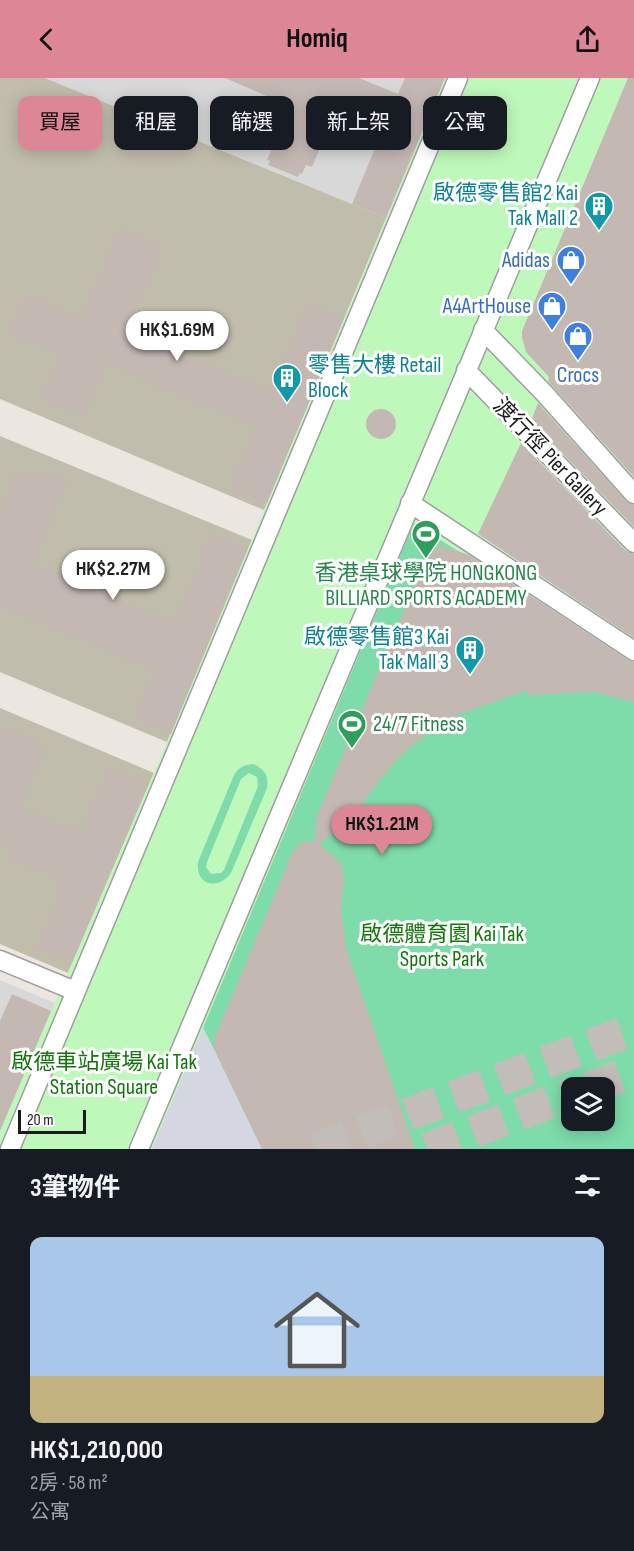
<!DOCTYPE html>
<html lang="zh-TW">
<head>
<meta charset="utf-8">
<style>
	:root { --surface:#171b24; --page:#20242c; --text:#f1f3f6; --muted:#9ea1a6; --accent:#dd8695 }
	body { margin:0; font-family:"Sofia Sans Condensed","Noto Sans TC",sans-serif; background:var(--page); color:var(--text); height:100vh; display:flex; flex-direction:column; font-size:22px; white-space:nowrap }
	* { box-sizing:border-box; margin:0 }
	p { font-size:20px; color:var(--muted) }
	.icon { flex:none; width:33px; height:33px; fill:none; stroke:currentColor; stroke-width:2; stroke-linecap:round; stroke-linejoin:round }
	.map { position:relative; height:1071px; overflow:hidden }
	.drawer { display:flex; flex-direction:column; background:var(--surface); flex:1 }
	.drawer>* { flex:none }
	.banner { position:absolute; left:18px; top:18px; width:598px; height:54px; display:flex; gap:12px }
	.fabs { position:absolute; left:561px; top:999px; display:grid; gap:12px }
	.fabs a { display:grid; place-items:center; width:54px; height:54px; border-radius:12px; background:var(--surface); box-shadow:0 3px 15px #0003; font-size:30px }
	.scale { position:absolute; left:18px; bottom:15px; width:68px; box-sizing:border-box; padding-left:6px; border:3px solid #1b1b1b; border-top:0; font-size:16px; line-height:21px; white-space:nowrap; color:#1b1b1b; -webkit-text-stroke:4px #fff; paint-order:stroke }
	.price { position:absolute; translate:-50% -51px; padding:0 14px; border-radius:21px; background:#fff; color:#222; font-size:20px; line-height:39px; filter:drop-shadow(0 2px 3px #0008) }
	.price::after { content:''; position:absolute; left:50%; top:36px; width:18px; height:14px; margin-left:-9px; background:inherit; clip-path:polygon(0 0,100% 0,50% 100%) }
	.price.active { background:var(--accent); color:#111 }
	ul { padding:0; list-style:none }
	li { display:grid; align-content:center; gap:12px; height:318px; padding:0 30px }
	li span { display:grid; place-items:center; height:186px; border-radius:12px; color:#555 }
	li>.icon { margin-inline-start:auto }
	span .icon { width:108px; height:108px; fill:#fffc; stroke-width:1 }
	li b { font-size:26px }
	h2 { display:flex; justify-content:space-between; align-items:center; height:72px; padding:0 30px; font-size:26px }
	.chip { padding:0 21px; border-radius:12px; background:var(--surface); box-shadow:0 3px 15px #0003; font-size:21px; line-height:54px }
	.chip.active { background:var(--accent); color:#111 }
	header { display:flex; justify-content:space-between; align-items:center; height:78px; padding:0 30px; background:var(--accent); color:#111; font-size:27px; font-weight:700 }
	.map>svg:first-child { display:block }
	.residential { fill:#d9d8d8 }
	.construction { fill:#c1bdac }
	.park { fill:#bff8bb; fill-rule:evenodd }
	.pitch { fill:#7ddca9; fill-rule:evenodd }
	.plaza { fill:#d4d6e2 }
	.building { fill:#c4b8b3 }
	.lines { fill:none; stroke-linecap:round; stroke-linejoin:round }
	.trunk-tunnel { stroke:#c2bdb9; stroke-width:33; stroke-dasharray:33 16; stroke-linecap:butt }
	.pedestrian-casing { stroke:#9f9f9f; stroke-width:21 }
	.pedestrian { stroke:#fff; stroke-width:18 }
	.labels { text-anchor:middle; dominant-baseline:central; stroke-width:6; stroke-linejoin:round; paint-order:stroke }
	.culture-label { font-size:22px; fill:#0d838f; stroke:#fff; text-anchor:end }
	.shop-label { font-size:22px; fill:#366cbe; stroke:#fff; text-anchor:end }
	.street-label { font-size:22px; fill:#1b1b1b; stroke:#fff }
	.leisure-label { font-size:22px; fill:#27864d; stroke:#fff }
	.park-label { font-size:22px; fill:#12760b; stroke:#fff }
</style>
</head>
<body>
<header><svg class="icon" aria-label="back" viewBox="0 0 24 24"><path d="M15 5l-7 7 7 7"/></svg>Homiq<svg class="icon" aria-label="share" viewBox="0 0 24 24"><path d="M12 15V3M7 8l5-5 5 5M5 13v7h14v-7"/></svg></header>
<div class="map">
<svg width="634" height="1071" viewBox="0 0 634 1071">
	<rect width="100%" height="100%" fill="#ece6e0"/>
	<!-- residential -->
	<path class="residential" d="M 45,0 L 445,0 L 386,140 Z
		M 0,902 L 55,925 L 4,1043 L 0,1046 Z"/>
	<!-- construction -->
	<path class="construction" d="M 0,0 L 45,0 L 386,140 L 264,432 L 0,321 Z
		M 0,358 L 252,462 L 167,664 L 0,594 Z
		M 0,630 L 154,695 L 68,895 L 0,866 Z"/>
	<!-- park -->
	<path class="park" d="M 445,0 L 634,0 L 634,1071 L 0,1071 L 0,1046 L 4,1043 L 171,655 ZM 572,1010 L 604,1010 L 604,1042 L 572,1042 Z"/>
	<!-- pitch -->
	<path class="pitch" d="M 414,445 L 601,565 L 634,591 L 634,1071 L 262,1071 L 203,950 ZM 572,1010 L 604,1010 L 604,1042 L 572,1042 Z
		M 253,686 C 265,691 269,698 267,710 L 231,795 C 218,813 195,807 198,784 L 234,697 C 239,689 244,687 253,686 ZM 249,695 L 257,699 L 258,708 L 224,792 L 221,795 L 211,796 L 206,789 L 207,784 L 241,701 Z"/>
	<!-- plaza -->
	<path class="plaza" d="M 203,950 L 215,973 L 262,1071 L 152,1071 Z"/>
	<!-- building -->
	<path class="building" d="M 225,0 L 359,0 L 398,16 L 405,0 L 445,0 L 386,140 L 352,126 L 378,63 L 331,44 L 312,89 L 306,87 L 302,96 L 300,95 L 298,99 L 268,87 L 270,83 L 267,82 L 271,73 L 264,70 L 283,25 Z
		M 628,0 L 634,0 L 634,399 L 548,303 L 549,299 L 526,274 L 522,259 L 522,253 Z
		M 120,151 L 163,169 L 128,252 L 271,312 L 308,224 L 344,240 L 267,425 L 230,410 L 256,349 L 106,286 L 84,338 L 42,320 L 60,276 L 9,255 L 26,216 L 82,239 Z
		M 538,325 L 626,423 L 634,427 L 634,449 L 531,343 Z
		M366 346a15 15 0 1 1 30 0a15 15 0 1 1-30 0Z
		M 521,365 L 626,473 L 634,476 L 634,560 L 478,456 Z
		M 43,393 L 67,403 L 33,485 L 175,544 L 212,455 L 248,470 L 171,656 L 135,640 L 155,592 L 0,529 L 0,432 L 16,395 L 31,401 L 33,397 L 40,399 Z
		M 438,469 L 447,469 L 469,477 L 628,582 L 634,584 L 634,624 L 594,614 L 529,617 L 527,612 L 460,636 L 434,650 L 400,678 L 378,704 L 352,740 L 319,766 L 341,785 L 344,802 L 341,831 L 346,870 L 415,1071 L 262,1071 L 215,973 L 214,961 L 292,775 L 301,764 L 315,763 L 316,740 L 427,478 Z
		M 9,650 L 33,661 L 32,663 L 38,665 L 36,669 L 45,673 L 21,729 L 81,754 L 109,689 L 149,705 L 72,885 L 37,871 L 59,818 L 54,816 L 61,802 L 7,779 L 11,770 L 0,766 L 0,651 L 7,654 Z
		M 12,916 L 51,933 L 0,1053 L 0,943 Z"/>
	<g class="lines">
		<!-- trunk-tunnel -->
		<path class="trunk-tunnel" d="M 589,1010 L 634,993
			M 316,1071 L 634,951
			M 427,1071 L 572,1016"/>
		<!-- pedestrian casing -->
		<g class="pedestrian-casing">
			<path id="pedestrian" d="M 483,252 L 545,316 L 634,416
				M 466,292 L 634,465
				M 410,425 L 634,573
				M 0,882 L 75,913
				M 10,1071 L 458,0
				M 139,1071 L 590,0"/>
		</g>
		<!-- pedestrian -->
		<use href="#pedestrian" class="pedestrian"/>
	</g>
	<!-- icons -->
	<defs>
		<g id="building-pin" transform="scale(1.5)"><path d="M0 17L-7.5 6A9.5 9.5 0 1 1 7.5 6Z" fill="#0f9aa8" stroke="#fff"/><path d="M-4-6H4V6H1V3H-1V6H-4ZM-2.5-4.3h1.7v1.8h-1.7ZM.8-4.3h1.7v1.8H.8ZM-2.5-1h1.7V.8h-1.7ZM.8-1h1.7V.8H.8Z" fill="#fff"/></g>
		<g id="shop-pin" transform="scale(1.5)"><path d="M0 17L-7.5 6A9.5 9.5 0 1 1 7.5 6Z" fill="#3f7fe0" stroke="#fff"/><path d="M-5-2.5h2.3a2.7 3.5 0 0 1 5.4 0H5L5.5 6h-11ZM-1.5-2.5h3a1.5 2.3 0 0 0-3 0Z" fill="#fff"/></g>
		<g id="stadium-pin" transform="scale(1.5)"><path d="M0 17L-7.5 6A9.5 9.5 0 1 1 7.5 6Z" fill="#2e9e5b" stroke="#fff"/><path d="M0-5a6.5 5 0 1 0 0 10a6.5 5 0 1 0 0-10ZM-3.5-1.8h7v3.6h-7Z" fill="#fff"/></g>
	</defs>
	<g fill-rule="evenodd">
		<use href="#building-pin" x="599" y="128"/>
		<use href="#shop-pin" x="571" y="182"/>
		<use href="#shop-pin" x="552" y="228"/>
		<use href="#shop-pin" x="578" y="258"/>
		<use href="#building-pin" x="287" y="300"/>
		<use href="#stadium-pin" x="426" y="456"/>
		<use href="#building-pin" x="470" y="572"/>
		<use href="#stadium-pin" x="352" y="646"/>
	</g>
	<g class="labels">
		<!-- culture labels -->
		<g class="culture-label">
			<text x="578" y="115">啟德零售館2 Kai<tspan x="578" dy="25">Tak Mall 2</tspan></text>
			<text x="308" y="287" text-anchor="start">零售大樓 Retail<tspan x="308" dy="25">Block</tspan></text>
			<text x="449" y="559">啟德零售館3 Kai<tspan x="449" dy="25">Tak Mall 3</tspan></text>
		</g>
		<!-- shop labels -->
		<g class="shop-label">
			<text x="550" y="182">Adidas</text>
			<text x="531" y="228">A4ArtHouse</text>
			<text x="578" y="297" text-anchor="middle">Crocs</text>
		</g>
		<!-- street labels -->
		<g class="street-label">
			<text transform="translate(550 379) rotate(46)">渡行徑 Pier Gallery</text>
		</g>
		<!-- leisure labels -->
		<g class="leisure-label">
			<text x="426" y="495">香港桌球學院 HONGKONG<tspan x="426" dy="25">BILLIARD SPORTS ACADEMY</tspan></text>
			<text x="373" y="646" text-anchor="start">24/7 Fitness</text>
		</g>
		<!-- park labels -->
		<g class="park-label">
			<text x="442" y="856">啟德體育園 Kai Tak<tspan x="442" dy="25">Sports Park</tspan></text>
			<text x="104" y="984">啟德車站廣場 Kai Tak<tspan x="104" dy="25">Station Square</tspan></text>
		</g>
	</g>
</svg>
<div class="fabs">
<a><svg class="icon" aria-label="layers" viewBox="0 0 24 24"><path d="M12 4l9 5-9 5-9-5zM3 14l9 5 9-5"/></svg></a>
</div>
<div class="scale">20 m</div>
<b class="price" style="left:177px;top:284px">HK$1.69M</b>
<b class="price" style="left:113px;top:523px">HK$2.27M</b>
<b class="price active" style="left:382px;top:778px">HK$1.21M</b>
<div class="banner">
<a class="chip active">買屋</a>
<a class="chip">租屋</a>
<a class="chip">篩選</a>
<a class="chip">新上架</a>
<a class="chip">公寓</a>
</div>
</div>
<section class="drawer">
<h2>3筆物件<svg class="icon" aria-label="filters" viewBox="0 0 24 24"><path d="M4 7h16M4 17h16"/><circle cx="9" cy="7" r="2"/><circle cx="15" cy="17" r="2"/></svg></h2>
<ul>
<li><span style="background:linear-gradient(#a9c7e8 75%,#c2b280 0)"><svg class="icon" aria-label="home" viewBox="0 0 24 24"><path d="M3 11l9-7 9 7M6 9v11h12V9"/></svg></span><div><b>HK$1,210,000</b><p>2房 · 58 m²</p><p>公寓</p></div></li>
</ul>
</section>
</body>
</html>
